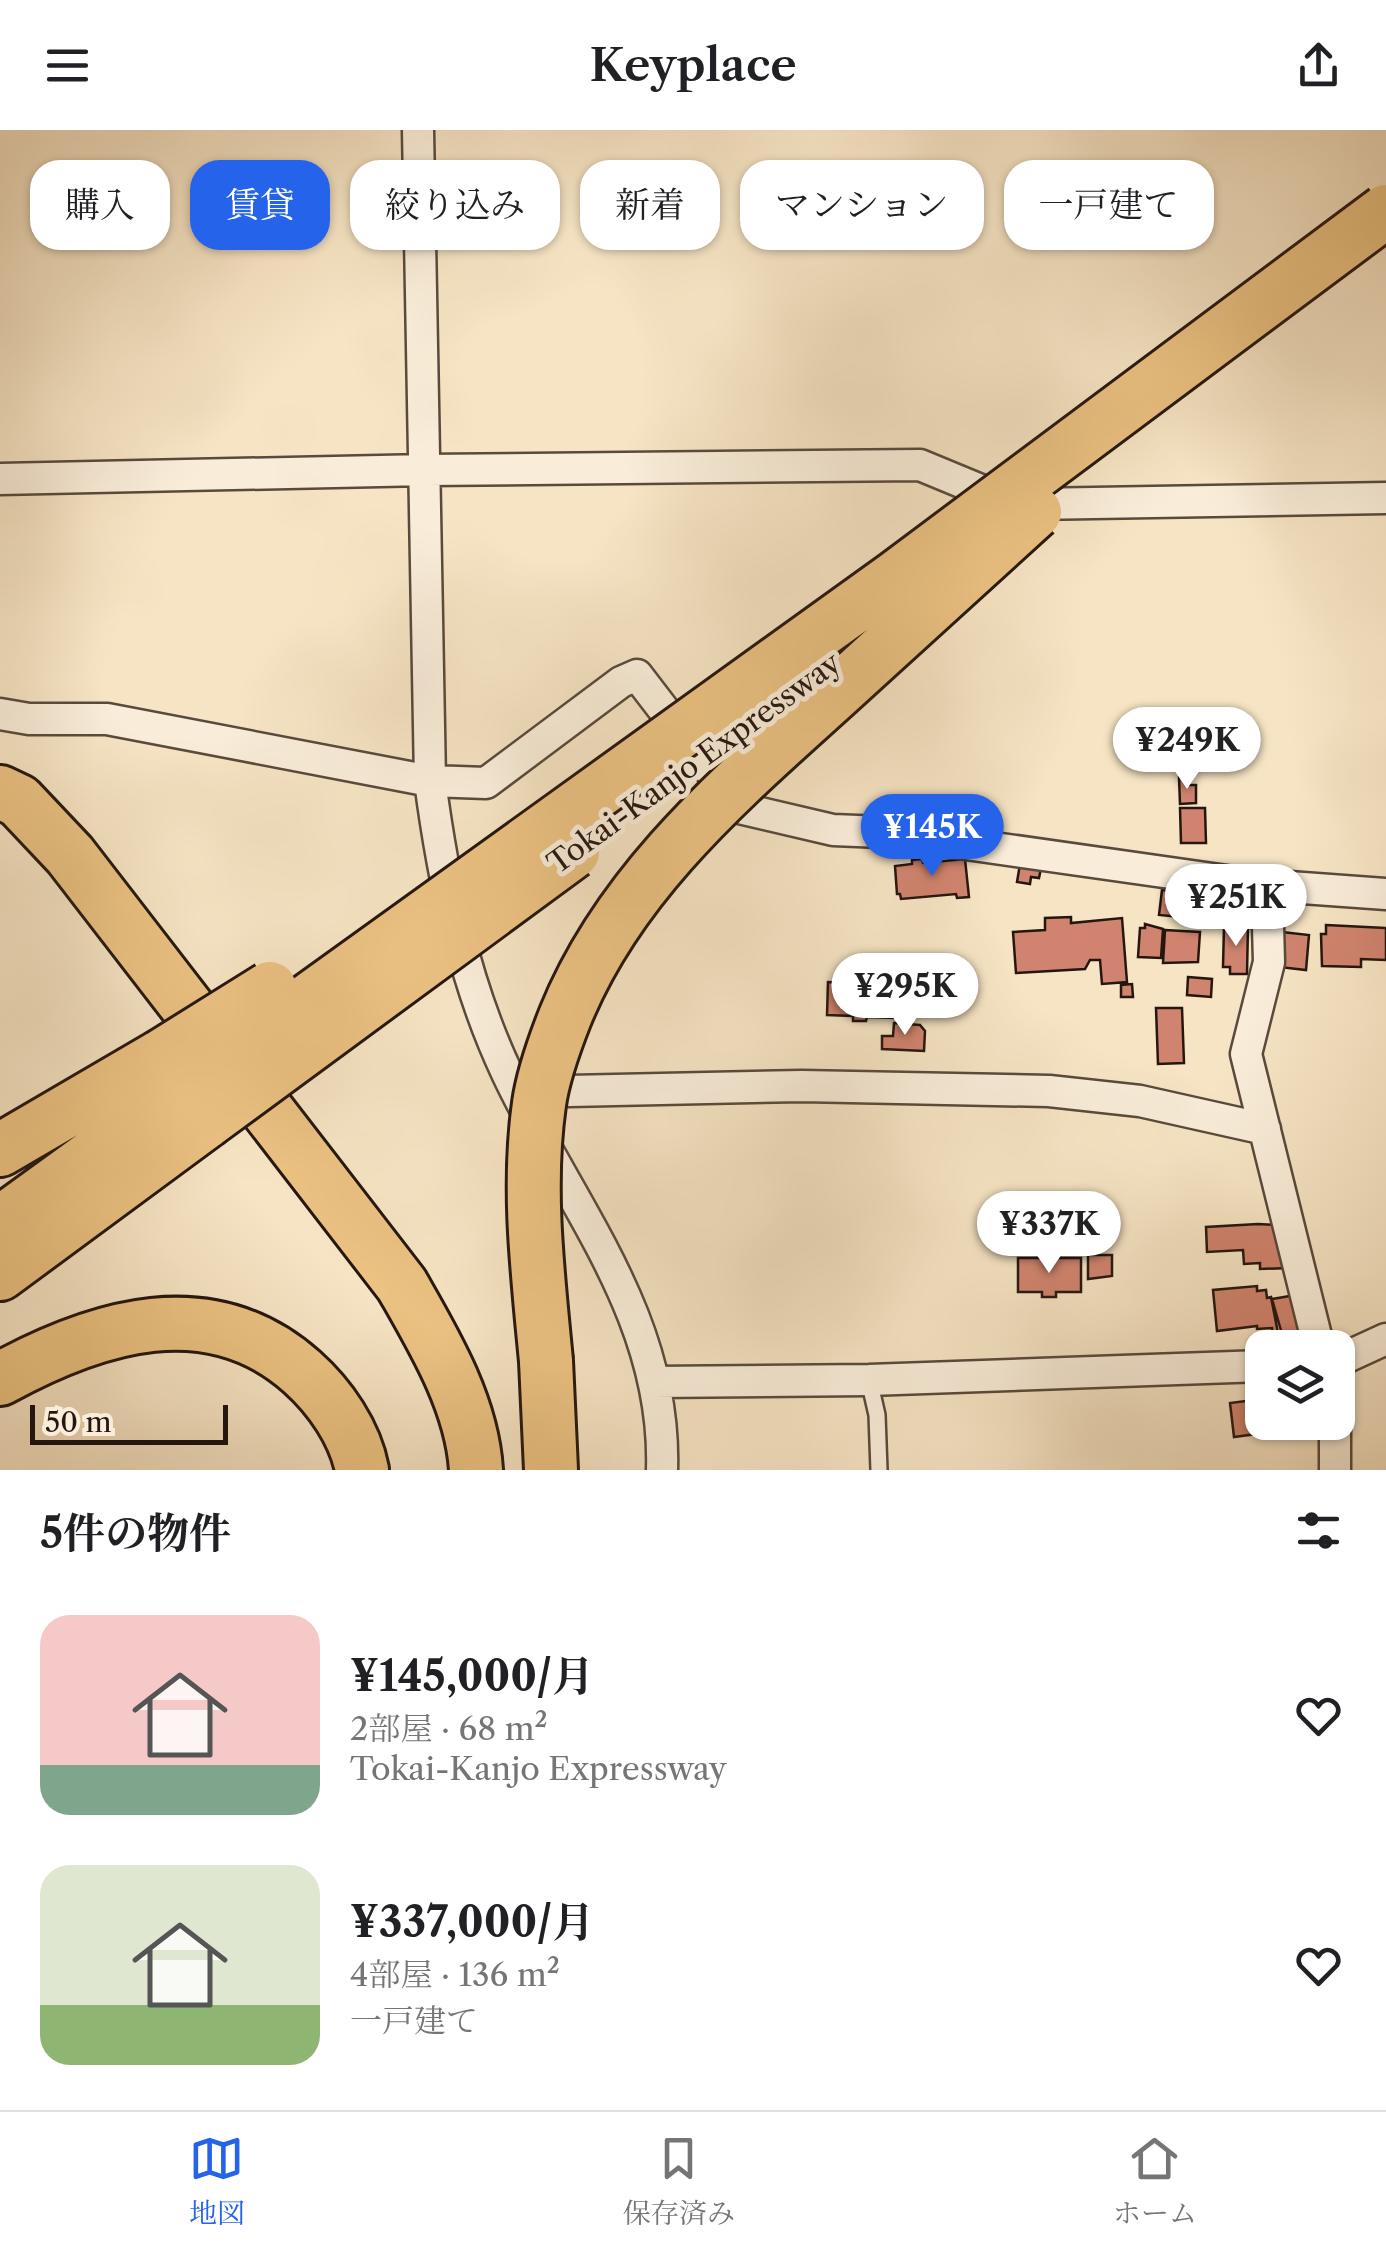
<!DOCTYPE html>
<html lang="ja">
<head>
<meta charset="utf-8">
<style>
	:root { --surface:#fff; --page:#f6f6f6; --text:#202124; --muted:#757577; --line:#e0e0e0; --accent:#2563eb }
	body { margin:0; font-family:"Libre Caslon Text","Noto Serif JP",serif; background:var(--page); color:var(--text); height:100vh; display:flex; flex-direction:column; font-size:38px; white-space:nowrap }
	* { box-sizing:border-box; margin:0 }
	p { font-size:32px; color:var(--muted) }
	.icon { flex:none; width:55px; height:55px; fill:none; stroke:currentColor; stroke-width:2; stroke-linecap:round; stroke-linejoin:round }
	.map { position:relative; height:1340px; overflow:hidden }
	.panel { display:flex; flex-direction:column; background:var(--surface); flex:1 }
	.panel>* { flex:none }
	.hud { position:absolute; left:30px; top:30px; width:1328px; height:90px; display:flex; gap:20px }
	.fabs { position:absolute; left:1245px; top:1200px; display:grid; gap:20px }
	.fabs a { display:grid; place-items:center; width:110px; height:110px; border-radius:20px; background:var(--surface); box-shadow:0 2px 8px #0004; font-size:50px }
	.scale { position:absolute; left:30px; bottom:25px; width:198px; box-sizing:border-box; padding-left:10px; border:5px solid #251710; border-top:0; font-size:28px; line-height:35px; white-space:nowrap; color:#251710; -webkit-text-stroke:8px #f9edd9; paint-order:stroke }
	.price { position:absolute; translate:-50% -85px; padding:0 22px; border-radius:35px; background:#fff; color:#222; font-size:32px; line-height:65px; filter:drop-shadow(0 2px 5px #0008) }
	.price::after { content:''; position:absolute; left:50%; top:60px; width:30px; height:22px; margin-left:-15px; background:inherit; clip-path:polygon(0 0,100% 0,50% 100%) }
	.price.on { background:var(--accent); color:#fff }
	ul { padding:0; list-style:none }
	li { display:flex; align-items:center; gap:30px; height:250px; padding:0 40px }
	li span { display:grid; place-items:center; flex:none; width:280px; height:200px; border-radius:30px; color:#555 }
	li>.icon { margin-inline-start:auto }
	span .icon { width:120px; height:120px; fill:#fffc; stroke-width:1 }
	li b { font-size:42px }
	h2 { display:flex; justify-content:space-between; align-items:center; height:120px; padding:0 40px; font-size:42px }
	.chip { padding:0 35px; border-radius:30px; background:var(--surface); box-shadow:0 2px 8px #0004; font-size:35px; line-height:90px }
	.chip.on { background:var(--accent); color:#fff }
	header { display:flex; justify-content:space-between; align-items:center; height:130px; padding:0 40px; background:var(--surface); font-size:45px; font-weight:600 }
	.dock { display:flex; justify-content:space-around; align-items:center; height:140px; border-top:2px solid var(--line); background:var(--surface); font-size:28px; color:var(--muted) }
	.dock a { display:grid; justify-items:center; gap:5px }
	.dock .on { color:var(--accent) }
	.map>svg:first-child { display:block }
	.building { fill:#d0846f; stroke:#251710; stroke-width:2.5 }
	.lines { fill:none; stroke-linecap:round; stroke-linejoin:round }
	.service-casing { stroke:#594a3d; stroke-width:20 }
	.minor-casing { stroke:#594a3d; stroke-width:35 }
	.motorway-casing { stroke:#251710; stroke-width:58 }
	.service { stroke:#f9edd9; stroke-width:15 }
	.minor { stroke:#f9edd9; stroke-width:30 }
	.motorway { stroke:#ebc282; stroke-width:52 }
	.motorway-bridge-casing { stroke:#251710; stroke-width:58; stroke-linecap:butt }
	.motorway-bridge { stroke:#ebc282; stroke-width:52 }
	.labels { text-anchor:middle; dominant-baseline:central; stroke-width:10; stroke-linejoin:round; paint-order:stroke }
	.street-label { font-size:30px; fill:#251710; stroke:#f9edd9 }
</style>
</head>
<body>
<header><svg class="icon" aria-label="menu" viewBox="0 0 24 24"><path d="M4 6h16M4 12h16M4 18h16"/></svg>Keyplace<svg class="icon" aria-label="share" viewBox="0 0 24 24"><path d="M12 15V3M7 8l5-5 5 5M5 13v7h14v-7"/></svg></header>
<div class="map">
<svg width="1386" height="1340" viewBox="0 0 1386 1340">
	<rect width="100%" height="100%" fill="#f6e4c4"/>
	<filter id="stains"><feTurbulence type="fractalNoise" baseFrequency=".002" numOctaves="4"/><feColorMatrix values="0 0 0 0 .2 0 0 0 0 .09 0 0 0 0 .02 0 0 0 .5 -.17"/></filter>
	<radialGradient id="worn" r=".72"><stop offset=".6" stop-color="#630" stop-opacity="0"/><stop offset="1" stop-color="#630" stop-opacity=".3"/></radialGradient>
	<!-- building -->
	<path class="building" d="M 1178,598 L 1230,598 L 1230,636 L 1217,636 L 1217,631 L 1178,631 Z
		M 1179,647 L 1188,647 L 1188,655 L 1196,655 L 1196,673 L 1180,674 Z
		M 1180,678 L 1205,678 L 1206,713 L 1181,713 Z
		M 922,729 L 923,733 L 965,729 L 969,767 L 957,768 L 956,764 L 901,769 L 900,764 L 897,764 L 895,736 L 912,734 L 912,730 Z
		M 1020,734 L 1041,738 L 1039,748 L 1031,747 L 1030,754 L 1017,752 Z
		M 1162,760 L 1204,764 L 1201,789 L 1159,785 Z
		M 1208,777 L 1226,778 L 1226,788 L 1208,787 Z
		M 1071,787 L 1071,793 L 1122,788 L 1127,852 L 1102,854 L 1100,830 L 1090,830 L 1085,839 L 1016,843 L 1013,802 L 1045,800 L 1045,788 Z
		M 1145,794 L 1163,799 L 1161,828 L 1138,827 L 1140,798 L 1145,798 Z
		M 1326,795 L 1386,798 L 1386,830 L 1361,829 L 1361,837 L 1322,836 L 1321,804 L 1326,804 Z
		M 1224,796 L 1248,796 L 1247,844 L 1230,844 L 1230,837 L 1223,837 Z
		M 1165,800 L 1200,802 L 1198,832 L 1163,833 Z
		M 1282,802 L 1309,805 L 1306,840 L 1279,837 Z
		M 859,845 L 879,846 L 878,854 L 888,854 L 887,866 L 896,867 L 896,888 L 867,887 L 866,891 L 853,891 L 853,886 L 827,885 L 828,852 L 858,853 Z
		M 1188,847 L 1212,849 L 1211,867 L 1187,865 Z
		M 1132,854 L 1133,867 L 1121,867 L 1121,855 Z
		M 1156,878 L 1182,878 L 1184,933 L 1158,934 Z
		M 894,893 L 920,895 L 925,901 L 924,921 L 882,919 L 882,906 L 893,906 Z
		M 1056,1066 L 1093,1066 L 1093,1099 L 1056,1097 Z
		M 1258,1094 L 1276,1095 L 1288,1138 L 1260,1139 L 1260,1133 L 1244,1134 L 1243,1120 L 1207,1122 L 1206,1097 Z
		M 1088,1125 L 1112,1125 L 1112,1146 L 1088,1149 Z
		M 1018,1128 L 1081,1128 L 1081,1162 L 1056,1162 L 1056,1167 L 1042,1167 L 1042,1162 L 1018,1162 Z
		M 1257,1156 L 1257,1161 L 1266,1160 L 1267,1168 L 1271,1167 L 1278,1203 L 1273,1204 L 1272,1198 L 1257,1199 L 1257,1196 L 1217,1201 L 1213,1160 Z
		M 1296,1165 L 1303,1201 L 1282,1204 L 1272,1169 Z
		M 1262,1269 L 1262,1292 L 1287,1292 L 1288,1300 L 1274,1302 L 1274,1306 L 1265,1307 L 1264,1303 L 1234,1307 L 1230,1273 Z"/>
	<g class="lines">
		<!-- service casing -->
		<g class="service-casing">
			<path id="service" d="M 869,1250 L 877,1285 L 879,1340"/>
		</g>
		<!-- minor casing -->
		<g class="minor-casing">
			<path id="minor" d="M 418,0 L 430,651 C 443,750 464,852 507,943 C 569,1075 667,1186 662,1340
				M 0,349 L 426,340 L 920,335 L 995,366 L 1034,374 L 1386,368
				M 0,584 L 29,589 L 107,589 L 430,651 L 486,653 L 621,552 L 637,545 L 739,678 L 833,700 L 882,702 L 1248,754 L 1386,764
				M 1248,754 L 1268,796 L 1269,832 L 1246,924 L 1319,1218
				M 528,951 L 569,961 L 802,956 L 1049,961 L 1140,971 L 1265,999
				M 1338,1231 L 1386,1209
				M 655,1252 L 869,1250 L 1262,1236
				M 1335,1292 L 1335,1340"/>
		</g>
		<!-- motorway casing -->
		<g class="motorway-casing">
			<path id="motorway" d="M 0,662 L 19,671 L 70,725 L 402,1155 C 434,1211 472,1274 476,1340
				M 0,1020 L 161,926
				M 0,1093 L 185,959
				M 0,1144 L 206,992
				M 546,1231 L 551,1340
				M 0,1249 C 97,1196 210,1160 302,1242 C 330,1267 355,1303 362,1340"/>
		</g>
		<!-- service -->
		<use href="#service" class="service"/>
		<!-- minor -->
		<use href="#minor" class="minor"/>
		<!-- motorway -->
		<use href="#motorway" class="motorway"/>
		<!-- motorway-bridge casing -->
		<g class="motorway-bridge-casing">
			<path id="motorway-bridge" d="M 161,926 L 270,858
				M 185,959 L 896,447 L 1386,81
				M 206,992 L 573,722
				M 546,1231 C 538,1146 527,1059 539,974 C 543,945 554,915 565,887 C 619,753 729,660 834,565 C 901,504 968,443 1035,382"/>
		</g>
		<!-- motorway-bridge -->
		<use href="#motorway-bridge" class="motorway-bridge"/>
	</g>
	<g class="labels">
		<!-- street labels -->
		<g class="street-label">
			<text transform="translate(694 633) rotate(-36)">Tokai-Kanjo Expressway</text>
		</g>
	</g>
	<rect width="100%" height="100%" filter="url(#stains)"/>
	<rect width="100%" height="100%" fill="url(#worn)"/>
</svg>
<div class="fabs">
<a><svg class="icon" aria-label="layers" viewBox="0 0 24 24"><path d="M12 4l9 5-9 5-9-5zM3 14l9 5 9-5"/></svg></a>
</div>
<div class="scale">50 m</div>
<b class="price" style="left:1187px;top:662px">¥249K</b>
<b class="price on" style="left:932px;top:749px">¥145K</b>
<b class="price" style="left:1236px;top:819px">¥251K</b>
<b class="price" style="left:905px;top:908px">¥295K</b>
<b class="price" style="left:1049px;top:1146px">¥337K</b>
<div class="hud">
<a class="chip">購入</a>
<a class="chip on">賃貸</a>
<a class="chip">絞り込み</a>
<a class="chip">新着</a>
<a class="chip">マンション</a>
<a class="chip">一戸建て</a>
</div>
</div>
<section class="panel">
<h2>5件の物件<svg class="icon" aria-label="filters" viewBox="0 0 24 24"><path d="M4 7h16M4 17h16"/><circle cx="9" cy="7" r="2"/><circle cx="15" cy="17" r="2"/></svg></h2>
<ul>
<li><span style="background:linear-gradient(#f6c9c9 75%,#7fa58c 0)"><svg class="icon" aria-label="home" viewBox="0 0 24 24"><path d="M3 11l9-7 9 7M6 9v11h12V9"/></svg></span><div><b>¥145,000/月</b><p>2部屋 · 68 m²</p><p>Tokai-Kanjo Expressway</p></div><svg class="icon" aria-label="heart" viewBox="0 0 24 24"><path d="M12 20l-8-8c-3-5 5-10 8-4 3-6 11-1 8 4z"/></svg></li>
<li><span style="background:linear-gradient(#dfe7d0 70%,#8fb573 0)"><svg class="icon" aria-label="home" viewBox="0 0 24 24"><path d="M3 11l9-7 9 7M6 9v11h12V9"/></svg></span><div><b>¥337,000/月</b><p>4部屋 · 136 m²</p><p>一戸建て</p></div><svg class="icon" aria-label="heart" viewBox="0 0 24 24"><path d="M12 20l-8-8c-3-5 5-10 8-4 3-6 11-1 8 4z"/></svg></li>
</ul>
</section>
<nav class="dock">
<a class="on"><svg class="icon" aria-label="map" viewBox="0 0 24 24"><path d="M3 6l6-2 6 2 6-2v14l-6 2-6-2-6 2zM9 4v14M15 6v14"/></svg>地図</a>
<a><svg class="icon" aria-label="saved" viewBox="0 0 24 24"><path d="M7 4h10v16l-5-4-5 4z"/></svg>保存済み</a>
<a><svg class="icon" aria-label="home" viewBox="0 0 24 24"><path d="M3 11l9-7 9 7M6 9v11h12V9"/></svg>ホーム</a>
</nav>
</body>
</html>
